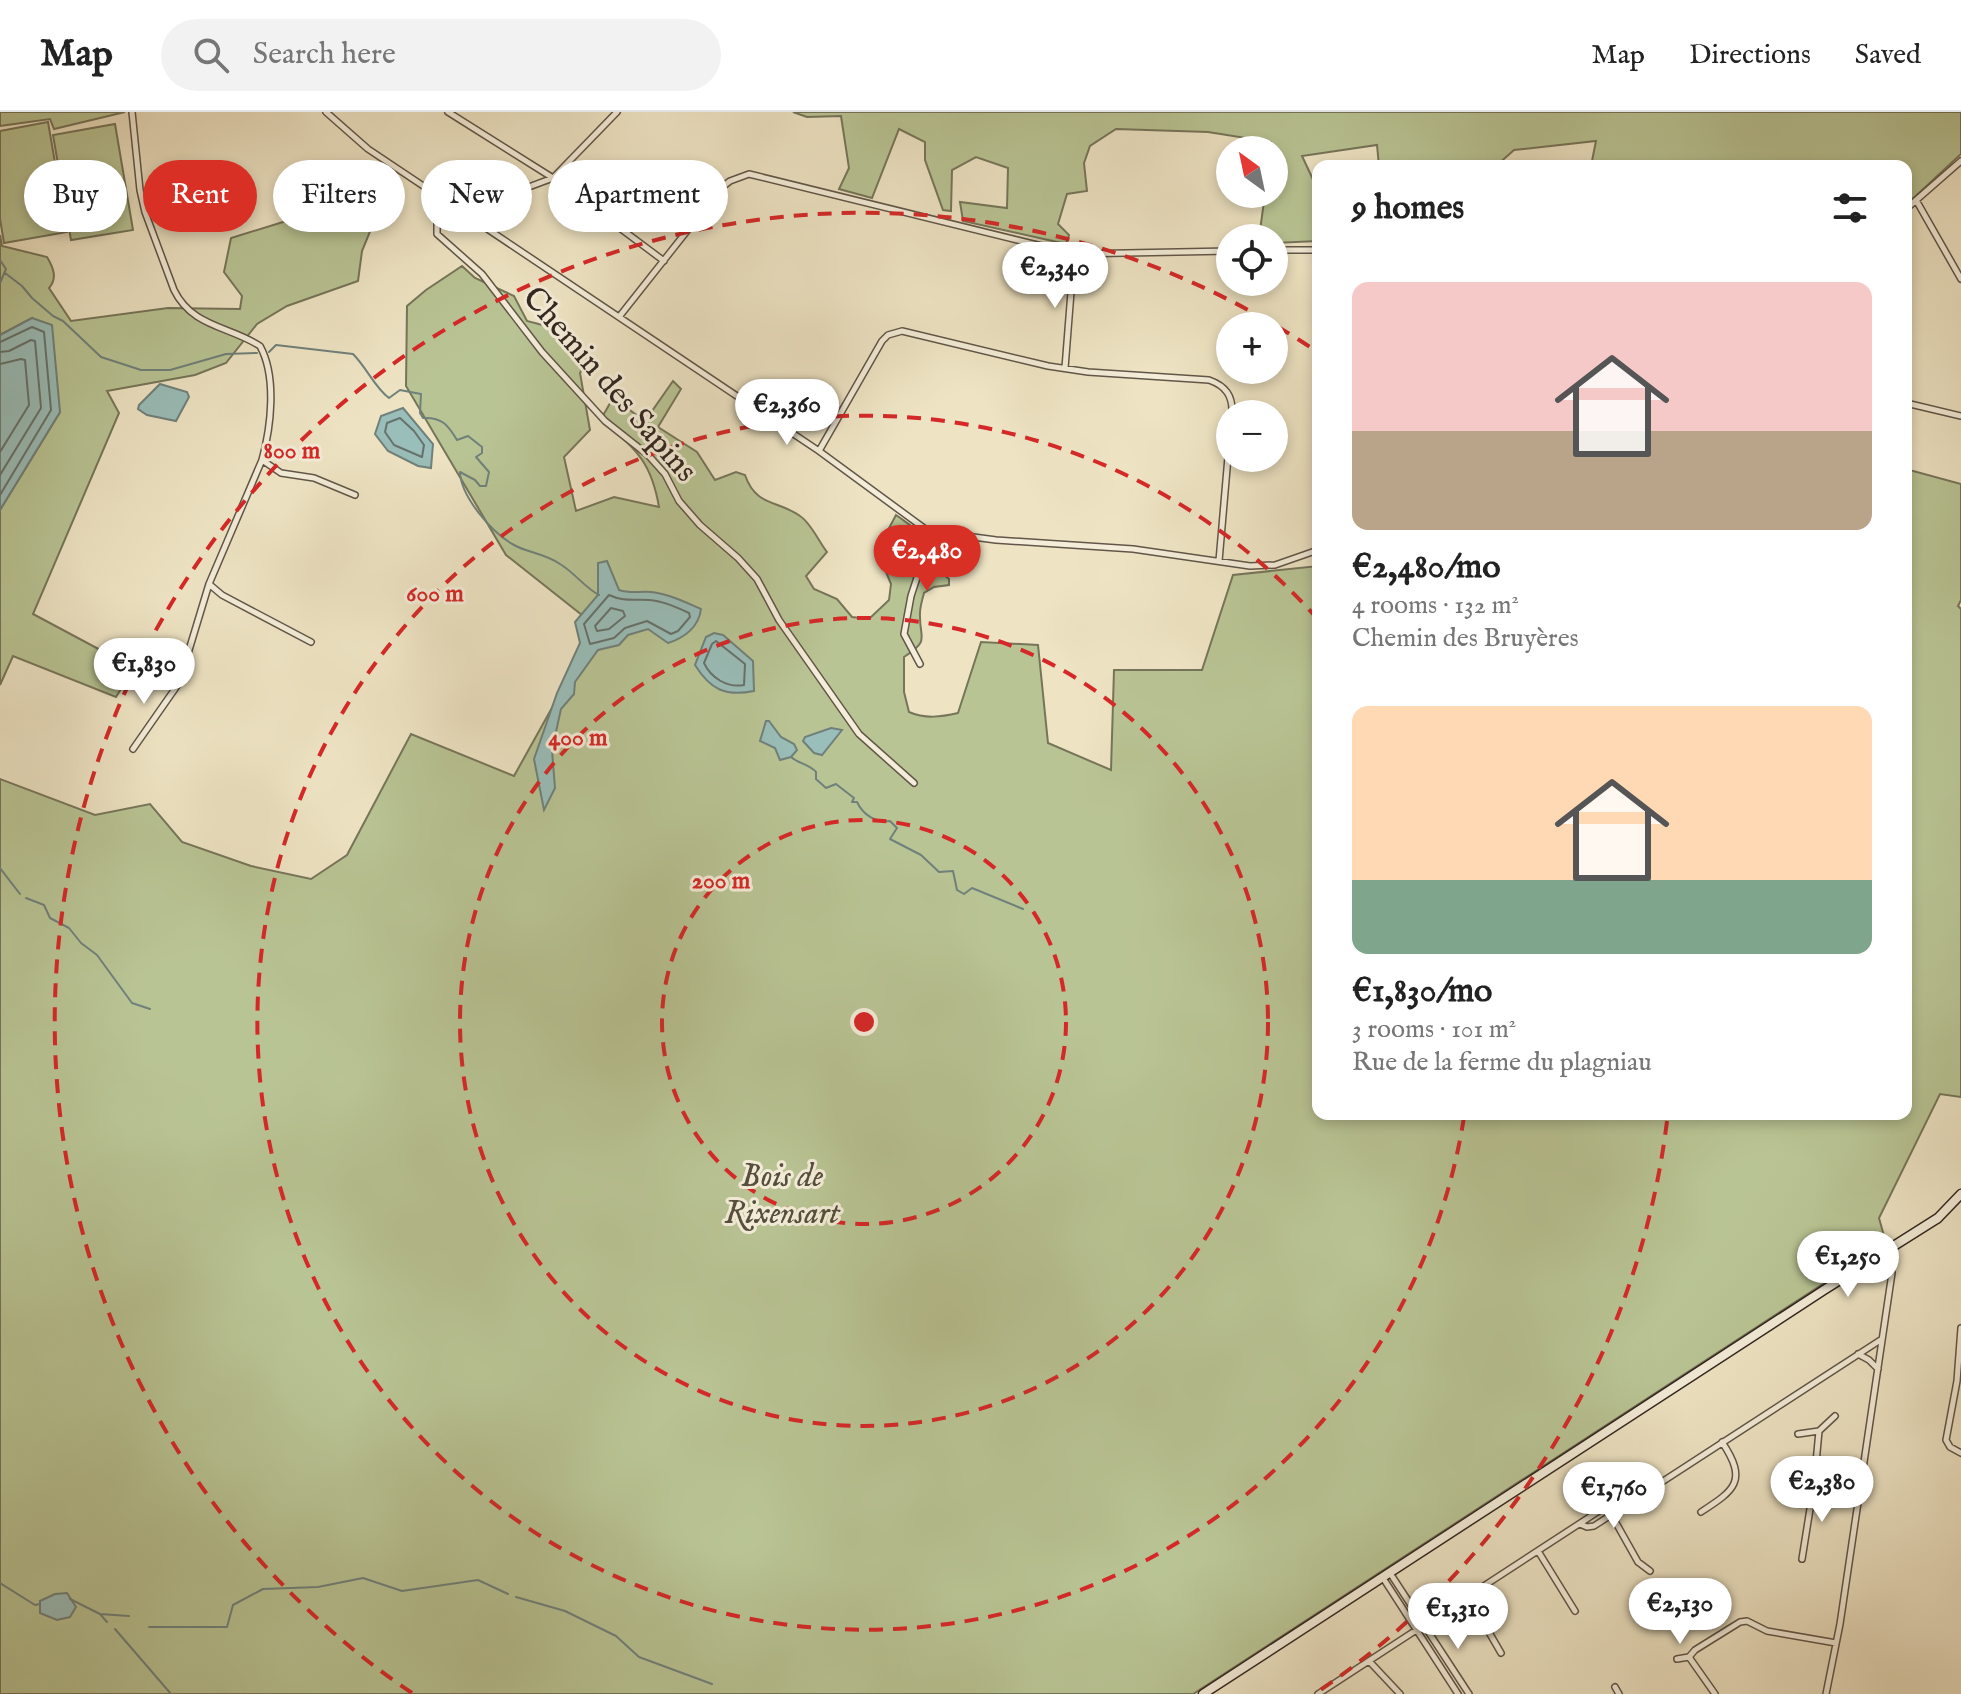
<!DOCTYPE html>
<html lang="en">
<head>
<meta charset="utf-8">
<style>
	:root { --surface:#fff; --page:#f2f2f2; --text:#222; --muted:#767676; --line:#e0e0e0; --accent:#d93025 }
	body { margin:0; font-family:"IM FELL English",serif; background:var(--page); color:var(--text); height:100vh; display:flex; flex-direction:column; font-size:30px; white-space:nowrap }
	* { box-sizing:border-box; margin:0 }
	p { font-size:26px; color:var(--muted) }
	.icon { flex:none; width:44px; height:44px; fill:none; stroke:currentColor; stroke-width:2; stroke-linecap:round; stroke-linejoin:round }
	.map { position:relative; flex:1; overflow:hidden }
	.side { position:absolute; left:1312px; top:48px; width:600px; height:960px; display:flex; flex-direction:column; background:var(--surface); border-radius:16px; box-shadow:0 4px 12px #0003 }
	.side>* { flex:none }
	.hud { position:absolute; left:24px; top:48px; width:760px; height:72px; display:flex; gap:16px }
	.needle { width:52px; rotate:327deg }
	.buttons { position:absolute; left:1216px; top:24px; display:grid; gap:16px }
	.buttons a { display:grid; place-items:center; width:72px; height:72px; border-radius:50%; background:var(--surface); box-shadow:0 4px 12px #0003; font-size:40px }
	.price { position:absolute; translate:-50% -68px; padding:0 18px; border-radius:28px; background:#fff; color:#222; font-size:26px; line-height:52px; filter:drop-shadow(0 2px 4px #0008) }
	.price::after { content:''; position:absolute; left:50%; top:48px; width:24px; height:18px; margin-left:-12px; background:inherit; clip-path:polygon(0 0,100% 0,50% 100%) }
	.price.active { background:var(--accent); color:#fff }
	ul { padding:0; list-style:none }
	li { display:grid; align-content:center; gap:16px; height:424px; padding:0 40px }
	li span { display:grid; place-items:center; height:248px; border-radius:16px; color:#555 }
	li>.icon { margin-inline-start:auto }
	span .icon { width:144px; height:144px; fill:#fffc; stroke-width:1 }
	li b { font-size:34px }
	h2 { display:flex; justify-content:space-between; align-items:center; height:96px; padding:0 40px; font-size:34px }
	.tag { padding:0 28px; border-radius:36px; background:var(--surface); box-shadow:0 4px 12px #0003; font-size:28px; line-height:72px }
	.tag.active { background:var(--accent); color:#fff }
	header { display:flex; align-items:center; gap:48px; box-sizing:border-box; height:112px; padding:0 40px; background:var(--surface); border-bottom:2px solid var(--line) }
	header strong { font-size:38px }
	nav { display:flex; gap:44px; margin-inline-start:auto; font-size:28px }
	.search { width:560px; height:72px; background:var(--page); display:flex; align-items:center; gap:20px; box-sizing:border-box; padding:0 28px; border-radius:44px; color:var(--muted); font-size:30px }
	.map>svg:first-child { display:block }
	.green { fill:#b9c494; stroke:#76755a; stroke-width:2 }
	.water { fill:#9abeb9; stroke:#70817b; stroke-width:2 }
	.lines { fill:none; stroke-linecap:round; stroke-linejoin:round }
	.shore { stroke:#66726c; stroke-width:2 }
	.stream { stroke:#70817b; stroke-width:2 }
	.street-casing { stroke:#615648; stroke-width:8 }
	.secondary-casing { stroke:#32261f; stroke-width:11 }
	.street { stroke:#f4edd9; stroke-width:5 }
	.secondary { stroke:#f4edd9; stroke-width:8 }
	.ring { fill:none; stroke:#d62828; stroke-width:4; stroke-dasharray:14 10 }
	.labels { text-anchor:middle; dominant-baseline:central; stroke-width:6; stroke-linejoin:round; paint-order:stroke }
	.street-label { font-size:32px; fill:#32261f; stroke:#f4edd9 }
	.park-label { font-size:32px; font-style:italic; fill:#544e3c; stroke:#f4edd9 }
	.centre { fill:#d62828; stroke:#f4edd9; stroke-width:4 }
	.ring-label { font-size:24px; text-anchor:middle; font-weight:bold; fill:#d62828; stroke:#f4edd9; stroke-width:6; stroke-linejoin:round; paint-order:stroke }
</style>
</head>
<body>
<header>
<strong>Map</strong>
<div class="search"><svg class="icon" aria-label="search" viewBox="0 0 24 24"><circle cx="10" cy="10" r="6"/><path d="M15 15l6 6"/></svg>Search here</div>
<nav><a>Map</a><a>Directions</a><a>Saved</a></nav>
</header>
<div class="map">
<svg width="1961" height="1582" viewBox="0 0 1961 1582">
	<rect width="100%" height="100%" fill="#eee4c4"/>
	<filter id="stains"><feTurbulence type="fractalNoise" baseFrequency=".0025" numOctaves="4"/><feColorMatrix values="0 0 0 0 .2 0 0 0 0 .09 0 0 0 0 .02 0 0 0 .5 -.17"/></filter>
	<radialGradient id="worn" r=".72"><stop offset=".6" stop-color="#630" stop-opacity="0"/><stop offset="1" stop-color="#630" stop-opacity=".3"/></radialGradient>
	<!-- green -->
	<path class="green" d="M 0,0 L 125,0 L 54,17 L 50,7 L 0,14 Z
		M 793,0 L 1961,0 L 1961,42 L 1906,93 L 1906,54 L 1591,54 L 1596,29 L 1514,38 L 1496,54 L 1379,54 L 1377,33 L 1302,44 L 1318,78 L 1318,129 L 1274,131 L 1274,126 L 1259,126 L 1265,82 L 1274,82 L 1274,38 L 1271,38 L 1271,30 L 1208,20 L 1116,17 L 1090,34 L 1084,51 L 1087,79 L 1067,82 L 1058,112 L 1069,123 L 1066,132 L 963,109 L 960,90 L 1007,96 L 1008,56 L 976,45 L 952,58 L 951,99 L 943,98 L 925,48 L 925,30 L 899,17 L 872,86 L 839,77 L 849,56 L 841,4 L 807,5 Z
		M 48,10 L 67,120 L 4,131 L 0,107 L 0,19 Z
		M 115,12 L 133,118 L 71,128 L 53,23 Z
		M 334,87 L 367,95 L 376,105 L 362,139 L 358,169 L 287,194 L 257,212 L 226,251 L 195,263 L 107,279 L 119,301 L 33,502 L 134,556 L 116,585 L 13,544 L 0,573 L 0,398 L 60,300 L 32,206 L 0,223 L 0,123 L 2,134 L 47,145 C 53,155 58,166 49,176 L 71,209 L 168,196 L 240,197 L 242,184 L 224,160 L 231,126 L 283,110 Z
		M 462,154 L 475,166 L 514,184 L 527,209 L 550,215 L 588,248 L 580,261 L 590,318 L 564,345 L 576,399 L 614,385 L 659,395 C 651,348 635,337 601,307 L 613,286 L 645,309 L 673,269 L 681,277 L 658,315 L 697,340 L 715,368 L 736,360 L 745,363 C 756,395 778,388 800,404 C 811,411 819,430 827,440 L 806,464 L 814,477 L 837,487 L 852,505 L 869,507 L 889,488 L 891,472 L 881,448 L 879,435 L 896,403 C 915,417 928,422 926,448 L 949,467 L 949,473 L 934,475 L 924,481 C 922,488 920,495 920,501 C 919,528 931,527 904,545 L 904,580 L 909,600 C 925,607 941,605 958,601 L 981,530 L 1038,533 L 1048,631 L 1111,658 L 1114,558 L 1202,558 L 1233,463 L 1318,454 L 1318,1002 L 1906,1002 L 1906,357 L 1961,372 L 1961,488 L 1958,494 L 1961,497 L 1961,985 L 1940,982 L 1879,1106 L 1886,1131 L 1193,1582 L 0,1582 L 0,667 L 95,703 L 150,692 L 182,730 L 251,754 L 311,767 L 347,743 L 411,622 L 514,664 L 597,515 L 506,443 L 406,274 L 407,194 L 426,178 Z"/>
	<!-- water -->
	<path class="water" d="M 32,206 L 52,213 L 60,300 L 0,398 L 0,223 Z
		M 160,272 L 187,280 L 189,285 L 176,309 L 147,303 L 138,297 L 139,293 Z
		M 403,296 L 433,332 L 431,356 L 418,354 L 388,339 L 375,322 L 381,304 Z
		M 607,449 L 619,478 C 631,482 639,479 651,480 C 669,482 685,490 701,497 C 699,515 684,526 668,531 L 648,517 L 628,523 L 619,533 L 598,538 L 575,570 L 574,582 L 561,597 L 552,638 L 555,676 L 544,698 L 534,647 L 557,581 L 580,531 L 575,510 L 598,483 L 598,451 Z
		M 714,521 L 723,523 L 753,549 L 754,579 C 725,585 710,577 695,553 L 706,525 Z
		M 766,609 L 769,609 L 781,625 L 794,632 L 797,638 L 791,645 L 780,648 L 775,636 L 760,629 Z
		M 831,616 L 842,618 L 822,643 L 814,641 L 803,629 L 805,625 Z
		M 67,1481 L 76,1495 L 70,1505 L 57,1508 L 40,1501 L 40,1489 L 55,1482 Z"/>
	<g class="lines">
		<!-- shore -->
		<path class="shore" d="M 0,230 L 32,215 L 44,220 L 51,298 L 0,383
			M 0,240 L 9,239 L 31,228 L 35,229 L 41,296 L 0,363
			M 0,252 L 21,247 L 25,248 L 29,293 L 0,340
			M 400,306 L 414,319 L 424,333 L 422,345 L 394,333 L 385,320 L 387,311 Z
			M 609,483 C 624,490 633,487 649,488 C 663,489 676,495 689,501 L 690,505 L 678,519 L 671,522 L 647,509 L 625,516 L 614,526 L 590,532 L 584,512 Z
			M 611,496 L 623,499 L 625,504 L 609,517 L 597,519 L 595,514 Z
			M 716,529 L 745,552 L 744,573 C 727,576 711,566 704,551 L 712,532 Z"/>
		<!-- stream -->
		<path class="stream" d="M 0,148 L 6,157 L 0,171
			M 5,161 L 22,174 L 32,186 L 53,204 L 63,209 L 101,245 L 141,258 L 170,258 L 226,242 L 257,241
			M 269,240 L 276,233 L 353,242 C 367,256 375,276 389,286 L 400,278 L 421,282 L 420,301 L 423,306 C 442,305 448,313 457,328 L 468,324 L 482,335 L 482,341 L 476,345 L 489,360 L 486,374 L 480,374 L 475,368 L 460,360 C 461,385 492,421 514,433 C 528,441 544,441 560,452 C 575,461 584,475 599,483
			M 791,645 C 799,652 809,652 816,660 L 816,667 L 826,676 L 836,672 L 854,686 L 852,690 L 857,690 C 863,703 876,711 890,709 L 897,716 L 890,727 L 921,743 L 939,760 L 953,759 L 957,778 L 964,782 L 972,776 L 1023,797
			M 0,756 L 20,782
			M 26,786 L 44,793 L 50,806 L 69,816 L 81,831 L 97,843 L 132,891 L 150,897
			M 0,1471 L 35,1493 L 40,1492
			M 516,1485 L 565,1499 L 616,1524 L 639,1545 L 712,1572
			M 70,1487 L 100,1502 L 129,1504
			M 100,1502 L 107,1510
			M 149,1515 L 227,1515 L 233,1493 L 263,1477 L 318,1475 L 363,1466 L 402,1479 L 478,1468 L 508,1482
			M 115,1517 L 171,1582"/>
		<!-- street casing -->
		<g class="street-casing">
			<path id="street" d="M 132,0 L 140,78 L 145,100 L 174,178 C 192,215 229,214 260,234 C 277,265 271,315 262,348 L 209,472 L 179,571 L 133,637
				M 326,0 L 368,37 L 819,339 L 928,419 L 996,428 L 1133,437 L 1250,454 L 1275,453 L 1318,438
				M 448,0 L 553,66 L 664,149
				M 1916,88 L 1961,167
				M 449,90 L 437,112 L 437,122 L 482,162 L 542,240 L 605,309 L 648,343 L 665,362 L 679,389 L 700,413 L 738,446 L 757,467 L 779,508 L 859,622 L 914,671
				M 1906,97 L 1961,49
				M 464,99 L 553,66 L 617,0
				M 1274,138 L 1318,138
				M 619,205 L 721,76 L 730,69 L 749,62 L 1074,142 L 1230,139
				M 1065,256 L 1074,142
				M 1906,291 L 1961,304
				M 819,339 L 882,229 L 888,223 L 902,219 L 1048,254 L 1088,260 L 1209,268 C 1226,274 1233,284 1232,302
				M 262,348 L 281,361 L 314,366 L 355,383
				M 1219,449 L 1230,322
				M 209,472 L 222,483 L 311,530
				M 920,552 L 904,522 L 911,484 L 928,432 L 928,419
				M 1961,1216 L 1957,1269 L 1946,1328 L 1950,1335 L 1961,1341
				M 1858,1242 L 1869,1248 L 1878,1257
				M 1798,1322 L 1819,1319 L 1835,1304
				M 1814,1372 L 1860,1379
				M 1701,1400 C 1735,1378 1748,1369 1722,1330
				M 1611,1402 L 1638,1450 L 1650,1459
				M 1580,1412 L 1587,1415 L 1594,1414 L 1882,1227
				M 1538,1439 L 1575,1499
				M 1802,1447 L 1814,1372 L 1819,1319
				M 1390,1461 L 1469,1582
				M 1383,1466 L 1458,1582
				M 1468,1484 L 1501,1541
				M 1677,1547 L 1689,1545
				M 1369,1549 L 1400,1582
				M 1615,1575 L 1619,1582
				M 1318,1582 L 1625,1382 L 1631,1379 L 1643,1382
				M 1715,1582 L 1689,1545 L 1695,1538 L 1740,1510 L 1747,1509 L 1767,1519 L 1836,1531
				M 1826,1582 L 1840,1512 L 1892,1161 L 1885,1140"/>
		</g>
		<!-- secondary casing -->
		<g class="secondary-casing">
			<path id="secondary" d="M 1937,1107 L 1961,1082
				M 1203,1582 L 1824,1178 L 1938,1106"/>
		</g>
		<!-- street -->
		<use href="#street" class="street"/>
		<!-- secondary -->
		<use href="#secondary" class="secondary"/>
	</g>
	<!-- distance rings -->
	<g class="ring">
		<circle cx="864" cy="910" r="202"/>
		<circle cx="864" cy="910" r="404"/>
		<path d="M1464 1005A607 607 0 1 1 1315 504"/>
		<path d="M1667 1009A809 809 0 0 1 1316 1581M412 1581A809 809 0 1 1 1316 239"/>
	</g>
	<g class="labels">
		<!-- street labels -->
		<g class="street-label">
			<text transform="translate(609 273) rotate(49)">Chemin des Sapins</text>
		</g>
		<!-- park labels -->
		<g class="park-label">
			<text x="782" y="1065">Bois de<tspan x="782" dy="37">Rixensart</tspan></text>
		</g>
	</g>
	<circle cx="864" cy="910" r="12" class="centre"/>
	<g class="ring-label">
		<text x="292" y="346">800 m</text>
		<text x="435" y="489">600 m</text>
		<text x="578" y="633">400 m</text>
		<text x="721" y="776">200 m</text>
	</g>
	<rect width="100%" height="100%" filter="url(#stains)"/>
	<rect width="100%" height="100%" fill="url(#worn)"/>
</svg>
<div class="buttons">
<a><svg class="needle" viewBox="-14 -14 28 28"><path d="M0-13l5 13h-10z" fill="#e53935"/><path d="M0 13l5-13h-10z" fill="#767676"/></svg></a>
<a><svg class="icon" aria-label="locate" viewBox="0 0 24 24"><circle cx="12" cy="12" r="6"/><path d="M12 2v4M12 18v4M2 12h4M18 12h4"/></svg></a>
<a>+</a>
<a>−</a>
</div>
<b class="price" style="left:1055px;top:198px">€2,340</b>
<b class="price" style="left:787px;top:335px">€2,360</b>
<b class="price active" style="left:927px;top:481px">€2,480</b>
<b class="price" style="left:144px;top:594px">€1,830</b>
<b class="price" style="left:1848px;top:1187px">€1,250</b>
<b class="price" style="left:1822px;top:1412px">€2,380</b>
<b class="price" style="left:1614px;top:1418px">€1,760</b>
<b class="price" style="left:1680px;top:1534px">€2,130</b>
<b class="price" style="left:1458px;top:1539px">€1,310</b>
<div class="hud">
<a class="tag">Buy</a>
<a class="tag active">Rent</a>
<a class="tag">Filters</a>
<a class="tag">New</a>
<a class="tag">Apartment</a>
</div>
<section class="side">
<h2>9 homes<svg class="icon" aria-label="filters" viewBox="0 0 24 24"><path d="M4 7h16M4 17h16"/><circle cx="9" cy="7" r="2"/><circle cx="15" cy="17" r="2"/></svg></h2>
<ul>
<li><span style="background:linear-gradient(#f6c9c9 60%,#b9a48a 0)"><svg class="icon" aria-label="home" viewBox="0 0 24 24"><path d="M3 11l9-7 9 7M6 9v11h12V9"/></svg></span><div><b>€2,480/mo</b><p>4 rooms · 132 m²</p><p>Chemin des Bruyères</p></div></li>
<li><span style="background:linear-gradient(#ffd9b3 70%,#7fa58c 0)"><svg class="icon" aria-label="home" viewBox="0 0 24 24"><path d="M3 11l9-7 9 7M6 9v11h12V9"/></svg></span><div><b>€1,830/mo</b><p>3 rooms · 101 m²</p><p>Rue de la ferme du plagniau</p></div></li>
</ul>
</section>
</div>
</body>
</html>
